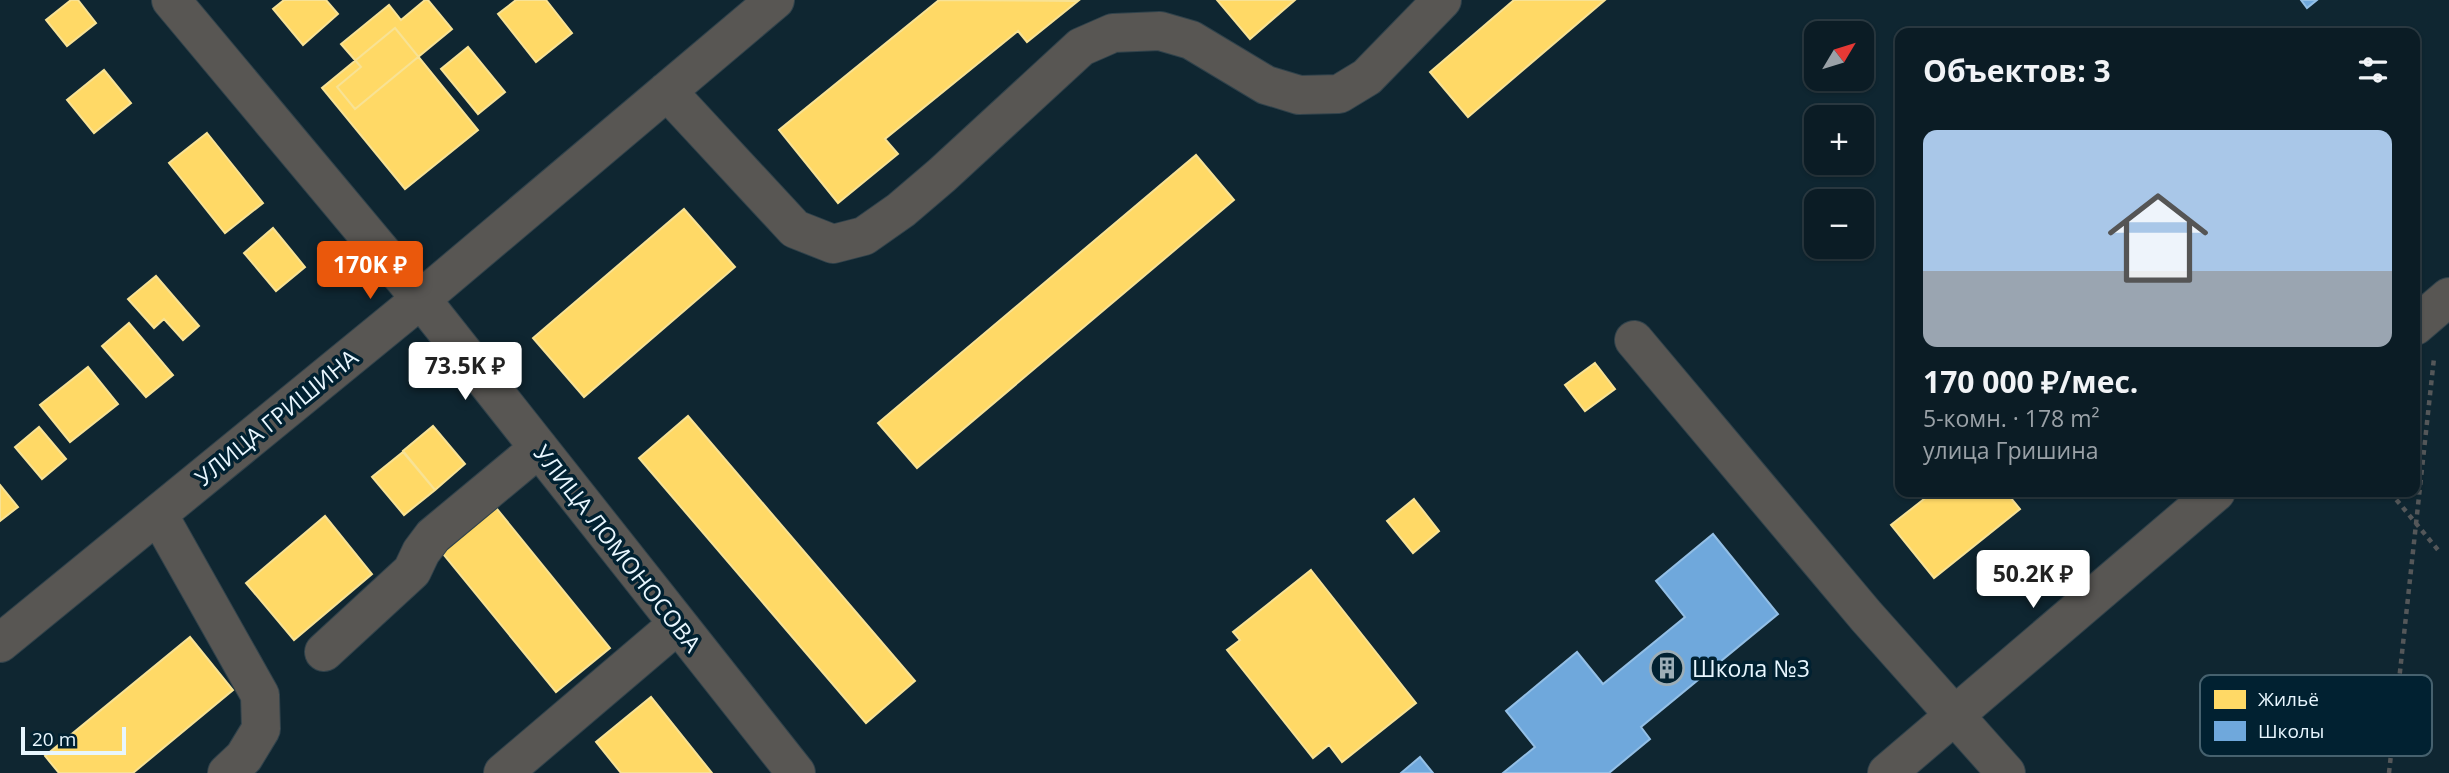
<!DOCTYPE html>
<html lang="ru">
<head>
<meta charset="utf-8">
<style>
	:root { --surface:#0b1c25; --page:#192932; --text:#f1f3f6; --muted:#9aa1a7; --line:#2b3a42; --accent:#ea580c }
	body { margin:0; font-family:"Open Sans",sans-serif; background:var(--page); color:var(--text); height:100vh; display:flex; flex-direction:column; font-size:26px; white-space:nowrap }
	* { box-sizing:border-box; margin:0 }
	p { font-size:23px; color:var(--muted) }
	.icon { flex:none; width:38px; height:38px; fill:none; stroke:currentColor; stroke-width:2; stroke-linecap:round; stroke-linejoin:round }
	.map { position:relative; flex:1; overflow:hidden }
	.side { position:absolute; left:1895px; top:28px; width:525px; height:469px; display:flex; flex-direction:column; background:var(--surface); border-radius:14px; box-shadow:0 2px 5px #0004,0 0 0 2px var(--line) }
	.side>* { flex:none }
	.needle { width:46px; rotate:52deg }
	.controls { position:absolute; left:1804px; top:21px; display:grid; gap:14px }
	.controls a { display:grid; place-items:center; width:70px; height:70px; border-radius:14px; background:var(--surface); box-shadow:0 2px 5px #0004,0 0 0 2px var(--line); font-size:35px }
	.scale { position:absolute; left:21px; bottom:18px; width:105px; box-sizing:border-box; padding-left:7px; border:4px solid #e8f6fe; border-top:0; font-size:19px; line-height:24px; white-space:nowrap; color:#e8f6fe; -webkit-text-stroke:5px #012131; paint-order:stroke }
	.price { position:absolute; translate:-50% -60px; padding:0 16px; border-radius:7px; background:#fff; color:#222; font-size:23px; line-height:46px; filter:drop-shadow(0 2px 4px #0008) }
	.price::after { content:''; position:absolute; left:50%; top:42px; width:21px; height:16px; margin-left:-10px; background:inherit; clip-path:polygon(0 0,100% 0,50% 100%) }
	.price.selected { background:var(--accent); color:#fff }
	ul { padding:0; list-style:none }
	li { display:grid; align-content:center; gap:14px; height:371px; padding:0 28px }
	li span { display:grid; place-items:center; height:217px; border-radius:14px; color:#555 }
	li>.icon { margin-inline-start:auto }
	span .icon { width:126px; height:126px; fill:#fffc; stroke-width:1 }
	li b { font-size:30px }
	h2 { display:flex; justify-content:space-between; align-items:center; height:84px; padding:0 28px; font-size:30px }
	.map>svg:first-child { display:block }
	.homes { fill:#ffd966; stroke:#f8e294; stroke-width:2 }
	.schools { fill:#6fa8dc; stroke:#93bfe6; stroke-width:2 }
	.lines { fill:none; stroke-linecap:round; stroke-linejoin:round }
	.minor-casing { stroke:#30424b; stroke-width:40 }
	.path { stroke:#545759; stroke-width:4.5; stroke-dasharray:5 5; stroke-linecap:butt }
	.minor { stroke:#585653; stroke-width:38 }
	.labels { text-anchor:middle; dominant-baseline:central; stroke-width:7; stroke-linejoin:round; paint-order:stroke }
	.street-label { font-size:23px; fill:#e8f6fe; stroke:#012131 }
	.poi-label { font-size:23px; fill:#e8f6fe; stroke:#012131; text-anchor:start }
	.key { fill:#012131; stroke:#46616e; stroke-width:2 }
	.key-label { font-size:19px; fill:#e8f6fe }
</style>
</head>
<body>
<div class="map">
<svg width="2449" height="773" viewBox="0 0 2449 773">
	<rect width="100%" height="100%" fill="#0f2631"/>
	<!-- homes -->
	<path class="homes" d="M 71,0 L 78,0 L 96,23 L 67,46 L 46,20 Z
		M 284,0 L 326,0 L 338,14 L 303,45 L 273,9 Z
		M 425,0 L 428,0 L 452,29 L 355,109 L 337,87 L 361,67 L 341,44 L 389,5 L 401,20 Z
		M 516,0 L 546,0 L 572,33 L 536,62 L 498,14 Z
		M 939,0 L 1078,1 L 1027,42 L 1018,31 L 885,139 L 898,154 L 838,203 L 779,130 Z
		M 1217,0 L 1295,0 L 1250,39 Z
		M 1514,0 L 1605,0 L 1468,117 L 1430,72 Z
		M 395,28 L 478,130 L 405,189 L 322,88 Z
		M 468,47 L 505,92 L 478,114 L 441,69 Z
		M 104,70 L 131,103 L 94,133 L 67,100 Z
		M 207,133 L 263,203 L 225,233 L 169,163 Z
		M 1196,155 L 1234,200 L 917,468 L 878,423 Z
		M 684,209 L 735,267 L 584,397 L 533,338 Z
		M 273,228 L 305,267 L 276,291 L 244,253 Z
		M 156,276 L 199,326 L 183,340 L 164,319 L 154,328 L 128,299 Z
		M 129,323 L 173,375 L 146,397 L 102,346 Z
		M 1595,363 L 1615,389 L 1585,411 L 1565,385 Z
		M 88,367 L 118,404 L 70,442 L 40,405 Z
		M 688,416 L 915,681 L 866,723 L 639,458 Z
		M 433,426 L 465,464 L 435,490 L 403,451 Z
		M 39,427 L 66,459 L 42,479 L 15,447 Z
		M 403,452 L 435,490 L 404,515 L 372,477 Z
		M 0,485 L 18,507 L 0,521 Z
		M 1933,492 L 2006,492 L 2020,509 L 1934,578 L 1891,525 Z
		M 1414,499 L 1439,531 L 1413,553 L 1387,521 Z
		M 493,504 L 610,648 L 556,692 L 439,549 Z
		M 325,516 L 372,574 L 294,640 L 246,583 Z
		M 1311,570 L 1416,703 L 1342,762 L 1329,745 L 1313,758 L 1227,650 L 1240,640 L 1233,632 Z
		M 190,637 L 233,690 L 133,773 L 59,773 L 45,756 Z
		M 651,697 L 712,773 L 621,773 L 596,742 Z"/>
	<!-- schools -->
	<path class="schools" d="M 2301,0 L 2317,0 L 2307,8 Z
		M 1713,534 L 1778,614 L 1641,727 L 1650,739 L 1609,773 L 1503,773 L 1535,747 L 1506,711 L 1577,652 L 1603,684 L 1685,617 L 1656,581 Z
		M 1420,757 L 1433,773 L 1401,773 Z"/>
	<g class="lines">
		<!-- minor casing -->
		<g class="minor-casing">
			<path id="minor" d="M 171,0 L 421,299 L 796,773
				M 667,91 L 795,229 L 833,244 L 864,236 L 901,210 L 942,175 L 1081,47 L 1113,33 L 1160,31 L 1191,40 L 1266,85 L 1299,95 L 1339,94 L 1367,77 L 1442,0
				M 2415,326 L 2449,297
				M 1634,340 L 1866,616 L 2006,773
				M 158,514 L 260,695 L 261,729 L 244,757 L 227,773
				M 0,643 L 421,299 L 775,0
				M 324,652 L 412,571 L 421,552 L 433,536 L 539,448
				M 503,773 L 678,624
				M 1887,773 L 2216,492"/>
		</g>
		<!-- path -->
		<path class="path" d="M 2390,492 L 2438,550
			M 2389,773 L 2434,358"/>
		<!-- minor -->
		<use href="#minor" class="minor"/>
	</g>
	<!-- icons -->
	<defs>
		<g id="building-ring" transform="scale(1.75)"><circle r="9.5" fill="#012131" stroke="#9cadb6" stroke-width="1.5"/><path d="M-4-6H4V6H1V3H-1V6H-4ZM-2.5-4.3h1.7v1.8h-1.7ZM.8-4.3h1.7v1.8H.8ZM-2.5-1h1.7V.8h-1.7ZM.8-1h1.7V.8H.8Z" fill="#9cadb6"/></g>
	</defs>
	<g fill-rule="evenodd">
		<use href="#building-ring" x="1667" y="668"/>
	</g>
	<g class="labels">
		<!-- street labels -->
		<g class="street-label">
			<text transform="translate(276 417) rotate(-39)">УЛИЦА ГРИШИНА</text>
			<text transform="translate(618 548) rotate(52)">УЛИЦА ЛОМОНОСОВА</text>
		</g>
		<!-- poi labels -->
		<g class="poi-label">
			<text x="1692" y="668">Школа №3</text>
		</g>
	</g>
	<!-- legend -->
	<rect x="2200" y="675" width="232" height="81" rx="10" class="key"/>
	<rect x="2214" y="690" width="32" height="19" fill="#ffd966"/>
	<rect x="2214" y="721" width="32" height="20" fill="#6fa8dc"/>
	<g class="key-label">
		<text x="2258" y="706">Жильё</text>
		<text x="2258" y="738">Школы</text>
	</g>
</svg>
<div class="controls">
<a><svg class="needle" viewBox="-14 -14 28 28"><path d="M0-13l5 13h-10z" fill="#e53935"/><path d="M0 13l5-13h-10z" fill="#9aa1a7"/></svg></a>
<a>+</a>
<a>−</a>
</div>
<div class="scale">20 m</div>
<b class="price selected" style="left:370px;top:301px">170K ₽</b>
<b class="price" style="left:465px;top:402px">73.5K ₽</b>
<b class="price" style="left:2033px;top:610px">50.2K ₽</b>
<section class="side">
<h2>Объектов: 3<svg class="icon" aria-label="filters" viewBox="0 0 24 24"><path d="M4 7h16M4 17h16"/><circle cx="9" cy="7" r="2"/><circle cx="15" cy="17" r="2"/></svg></h2>
<ul>
<li><span style="background:linear-gradient(#a9c7e8 65%,#9aa5b1 0)"><svg class="icon" aria-label="home" viewBox="0 0 24 24"><path d="M3 11l9-7 9 7M6 9v11h12V9"/></svg></span><div><b>170 000 ₽/мес.</b><p>5-комн. · 178 m²</p><p>улица Гришина</p></div></li>
</ul>
</section>
</div>
</body>
</html>
